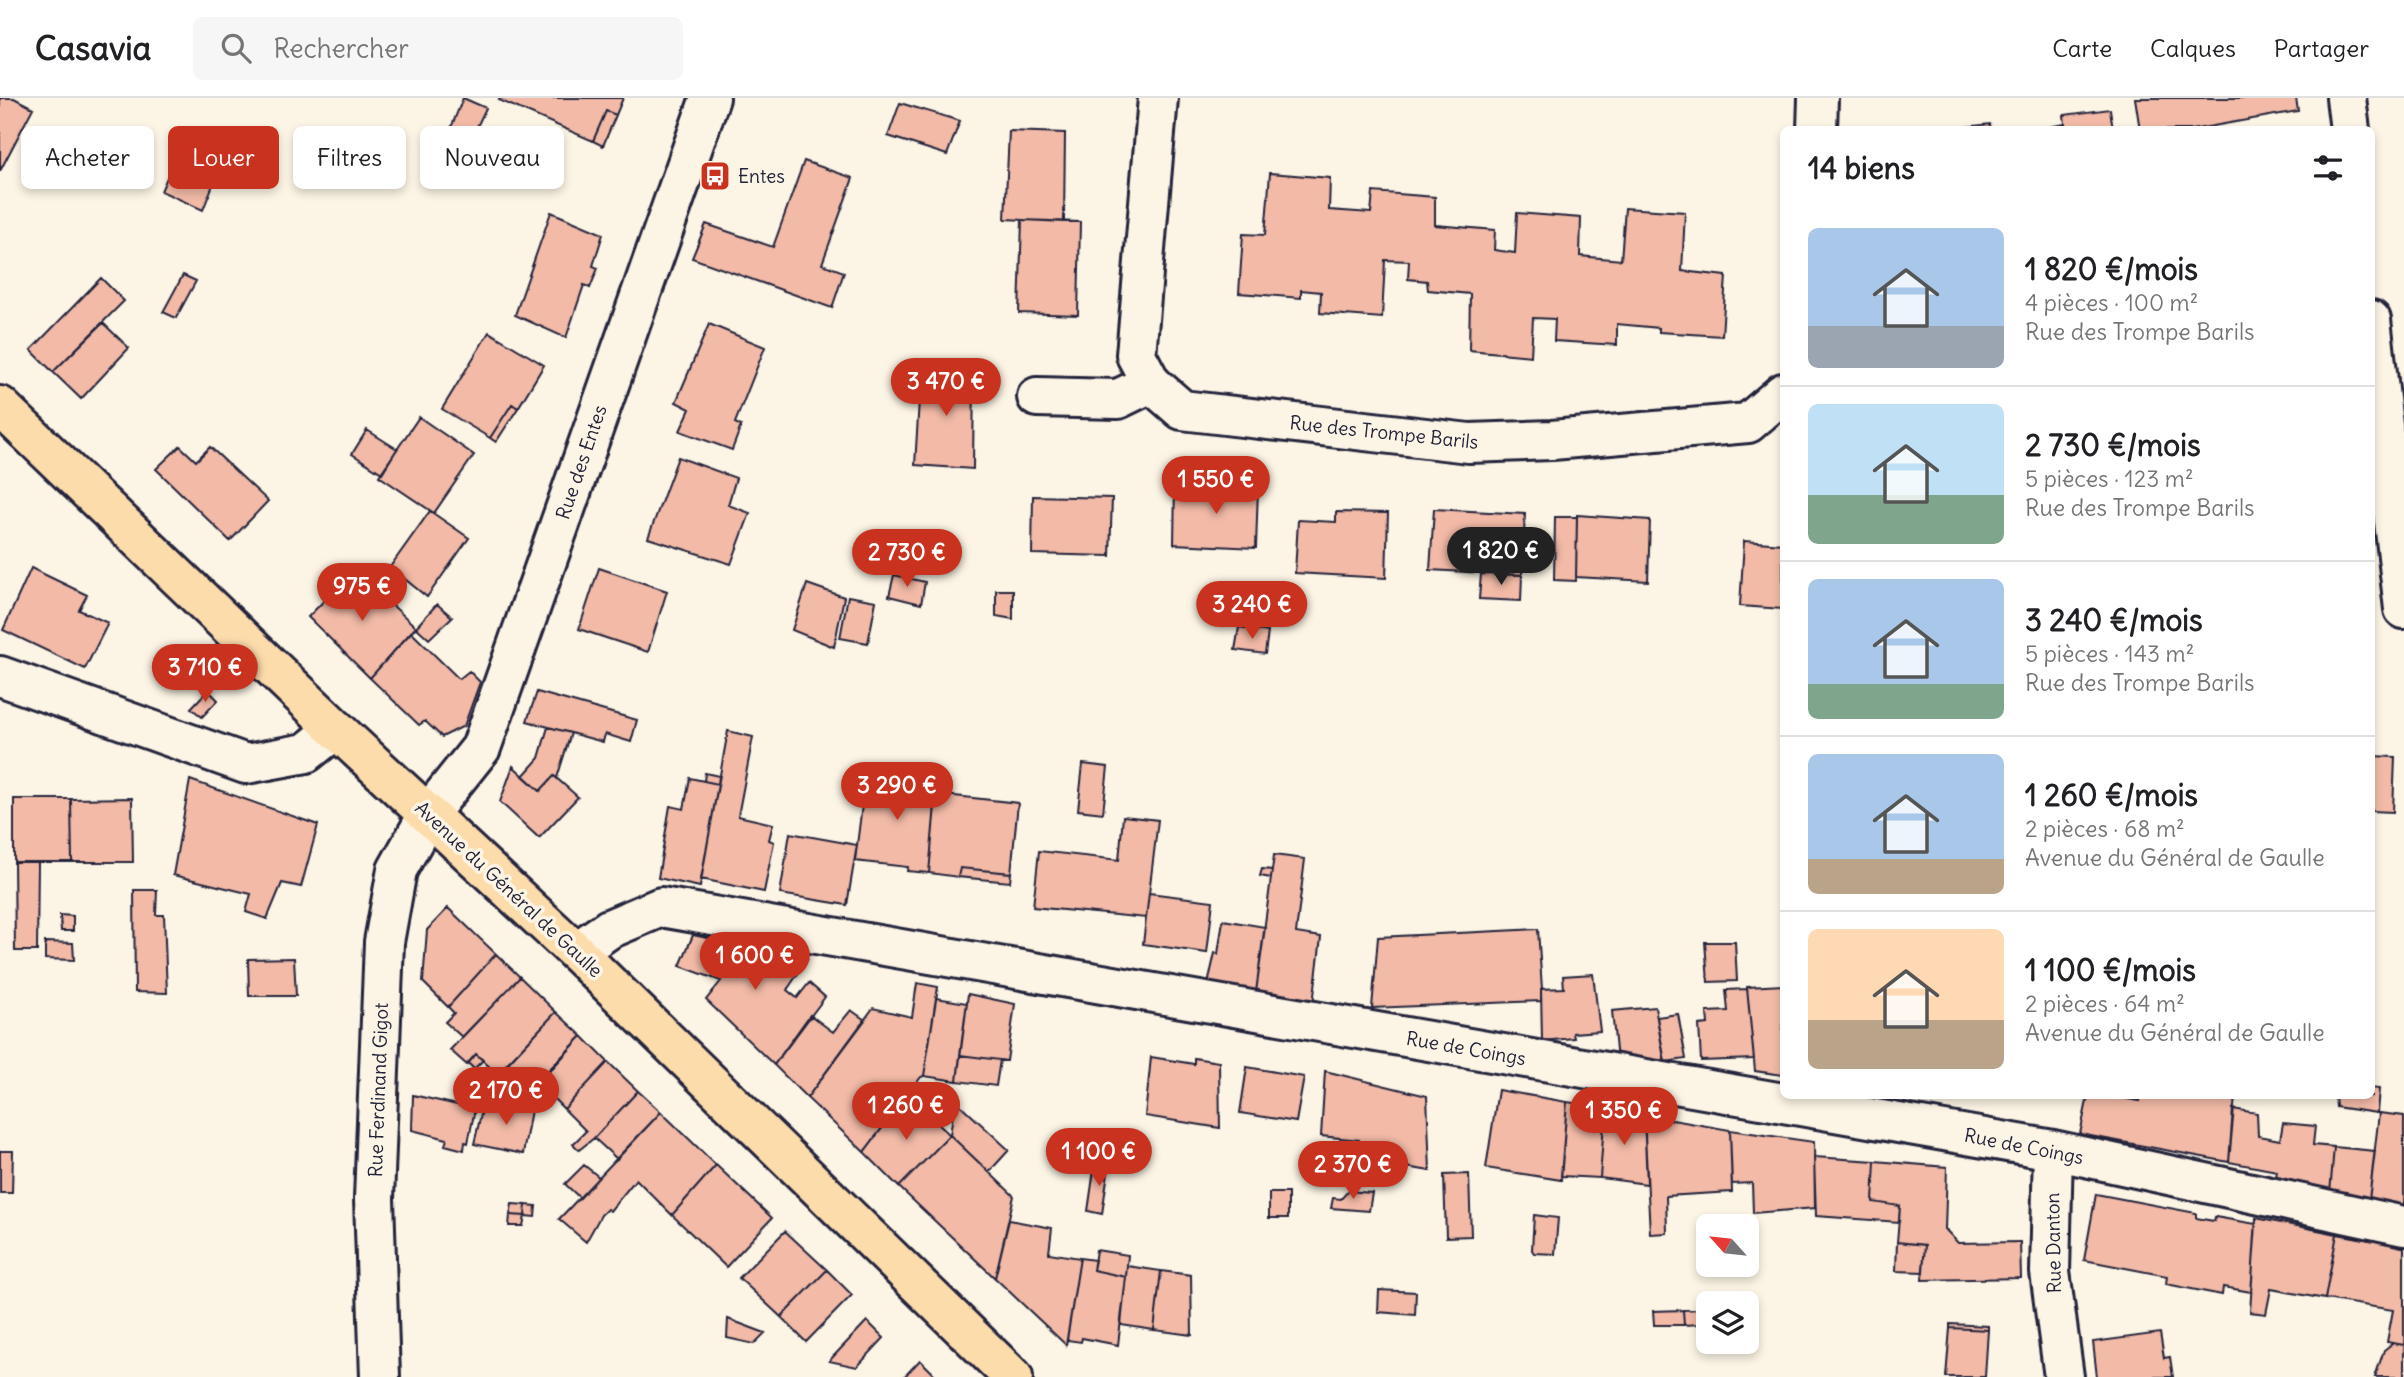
<!DOCTYPE html>
<html lang="fr">
<head>
<meta charset="utf-8">
<style>
	:root { --surface:#fff; --page:#f6f6f6; --text:#202124; --muted:#757577; --line:#e0e0e0; --accent:#c8321e }
	body { margin:0; font-family:Delius,sans-serif; background:var(--page); color:var(--text); height:100vh; display:flex; flex-direction:column; font-size:26px; white-space:nowrap }
	* { box-sizing:border-box; margin:0 }
	p { font-size:23px; color:var(--muted) }
	.icon { flex:none; width:38px; height:38px; fill:none; stroke:currentColor; stroke-width:2; stroke-linecap:round; stroke-linejoin:round }
	.map { position:relative; flex:1; overflow:hidden }
	.details { position:absolute; left:1780px; top:28px; width:595px; height:973px; display:flex; flex-direction:column; background:var(--surface); border-radius:10px; box-shadow:0 4px 10px #0003 }
	.details>* { flex:none }
	.guide { position:absolute; left:21px; top:28px; width:665px; height:63px; display:flex; gap:14px }
	.needle { width:46px; rotate:297deg }
	.controls { position:absolute; left:1696px; top:1116px; display:grid; gap:14px }
	.controls a { display:grid; place-items:center; width:63px; height:63px; border-radius:10px; background:var(--surface); box-shadow:0 4px 10px #0003; font-size:35px }
	.price { position:absolute; translate:-50% -60px; padding:0 16px; border-radius:24px; background:var(--accent); color:#fff; font-size:23px; line-height:46px; filter:drop-shadow(0 2px 4px #0008) }
	.price::after { content:''; position:absolute; left:50%; top:42px; width:21px; height:16px; margin-left:-10px; background:inherit; clip-path:polygon(0 0,100% 0,50% 100%) }
	.price.current { background:#222; color:#fff }
	ul { padding:0; list-style:none }
	li { display:flex; align-items:center; gap:21px; height:175px; padding:0 28px }
	li+li { border-top:2px solid var(--line) }
	li span { display:grid; place-items:center; flex:none; width:196px; height:140px; border-radius:10px; color:#555 }
	li>.icon { margin-inline-start:auto }
	span .icon { width:84px; height:84px; fill:#fffc; stroke-width:1 }
	li b { font-size:30px }
	h2 { display:flex; justify-content:space-between; align-items:center; height:84px; padding:0 28px; font-size:30px }
	.tag { padding:0 24px; border-radius:10px; background:var(--surface); box-shadow:0 4px 10px #0003; font-size:24px; line-height:63px }
	.tag.current { background:var(--accent); color:#fff }
	header { display:flex; align-items:center; gap:42px; box-sizing:border-box; height:98px; padding:0 35px; background:var(--surface); border-bottom:2px solid var(--line) }
	header strong { font-size:33px }
	nav { display:flex; gap:38px; margin-inline-start:auto; font-size:24px }
	.search { width:490px; height:63px; background:var(--page); display:flex; align-items:center; gap:18px; box-sizing:border-box; padding:0 24px; border-radius:10px; color:var(--muted); font-size:26px }
	.map>svg:first-child { display:block }
	.building { fill:#f2baa7; stroke:#22223b; stroke-width:2 }
	.lines { fill:none; stroke-linecap:round; stroke-linejoin:round }
	.minor-casing { stroke:#22223b; stroke-width:44 }
	.major-casing { stroke:#22223b; stroke-width:44 }
	.minor { stroke:#fcf5e5; stroke-width:38 }
	.major { stroke:#fddcac; stroke-width:38 }
	.labels { text-anchor:middle; dominant-baseline:central; stroke-width:7; stroke-linejoin:round; paint-order:stroke }
	.poi-label { font-size:19px; fill:#22223b; stroke:#fcf5e5; text-anchor:start }
	.street-label { font-size:19px; fill:#22223b; stroke:#fcf5e5 }
</style>
</head>
<body>
<header>
<strong>Casavia</strong>
<div class="search"><svg class="icon" aria-label="search" viewBox="0 0 24 24"><circle cx="10" cy="10" r="6"/><path d="M15 15l6 6"/></svg>Rechercher</div>
<nav><a>Carte</a><a>Calques</a><a>Partager</a></nav>
</header>
<div class="map">
<svg width="2404" height="1279" viewBox="0 0 2404 1279">
	<rect width="100%" height="100%" fill="#fcf5e5"/>
	<filter id="ink" filterUnits="userSpaceOnUse"><feTurbulence type="fractalNoise" baseFrequency=".0143" numOctaves="2"/><feDisplacementMap in="SourceGraphic" scale="14" xChannelSelector="R" yChannelSelector="G"/><feConvolveMatrix kernelMatrix="1 2 1 2 8 2 1 2 1" color-interpolation-filters="sRGB"/></filter>
	<g filter="url(#ink)">
		<!-- building -->
		<path class="building" d="M 0,0 L 14,0 L 33,10 L 0,73 Z
			M 463,0 L 486,10 L 472,39 L 451,30 Z
			M 500,0 L 623,0 L 616,17 L 606,13 L 593,43 L 499,2 Z
			M 2135,0 L 2296,0 L 2298,13 L 2191,32 L 2140,32 Z
			M 900,5 L 960,23 L 947,57 L 888,38 Z
			M 2110,11 L 2113,32 L 2031,32 L 2065,26 L 2064,17 Z
			M 606,13 L 616,17 L 603,48 L 593,43 Z
			M 1990,26 L 1991,32 L 1948,32 L 1948,31 Z
			M 1009,33 L 1065,35 L 1064,124 L 1005,121 Z
			M 175,61 L 216,79 L 203,112 L 161,93 Z
			M 804,63 L 853,80 L 822,166 L 844,174 L 832,210 L 692,160 L 706,126 L 773,149 Z
			M 1270,75 L 1330,80 L 1329,112 L 1371,115 L 1373,94 L 1435,99 L 1435,127 L 1495,132 L 1494,152 L 1515,155 L 1517,115 L 1581,120 L 1580,158 L 1621,162 L 1625,110 L 1685,114 L 1682,173 L 1726,178 L 1722,238 L 1659,234 L 1659,230 L 1617,226 L 1617,247 L 1554,243 L 1555,221 L 1533,220 L 1531,258 L 1469,252 L 1470,196 L 1428,192 L 1427,183 L 1408,181 L 1409,163 L 1385,162 L 1382,220 L 1320,215 L 1321,194 L 1301,192 L 1301,200 L 1239,195 L 1243,136 L 1265,137 Z
			M 551,114 L 603,136 L 593,168 L 598,170 L 590,190 L 584,187 L 566,240 L 515,217 Z
			M 1022,122 L 1080,124 L 1078,217 L 1019,215 Z
			M 183,177 L 196,183 L 176,220 L 163,214 Z
			M 101,180 L 124,203 L 53,274 L 31,252 Z
			M 103,225 L 129,250 L 81,301 L 53,274 Z
			M 709,226 L 765,249 L 735,325 L 741,328 L 732,352 L 680,333 L 690,311 L 676,304 Z
			M 489,234 L 544,267 L 518,310 L 512,306 L 490,340 L 442,311 Z
			M 921,269 L 974,271 L 973,371 L 915,367 Z
			M 512,306 L 518,310 L 496,344 L 490,340 Z
			M 419,319 L 474,357 L 434,415 L 379,378 Z
			M 367,332 L 397,351 L 382,375 L 352,356 Z
			M 180,348 L 196,363 L 210,349 L 268,403 L 230,443 L 156,371 Z
			M 678,359 L 736,380 L 728,407 L 750,415 L 731,466 L 648,440 Z
			M 1175,386 L 1258,389 L 1256,450 L 1174,446 Z
			M 1033,398 L 1112,400 L 1110,458 L 1032,456 Z
			M 1434,411 L 1525,416 L 1522,477 L 1430,472 Z
			M 430,413 L 469,440 L 427,499 L 390,469 Z
			M 1336,414 L 1388,415 L 1386,480 L 1295,475 L 1298,422 L 1336,424 Z
			M 1577,417 L 1650,422 L 1648,483 L 1576,479 Z
			M 1555,419 L 1577,419 L 1576,483 L 1554,482 Z
			M 1744,443 L 1783,446 L 1783,511 L 1740,508 Z
			M 31,470 L 87,497 L 79,512 L 108,525 L 85,571 L 3,532 Z
			M 599,470 L 667,493 L 648,554 L 579,531 Z
			M 354,472 L 416,529 L 370,580 L 308,519 Z
			M 1481,476 L 1522,477 L 1521,503 L 1479,501 Z
			M 894,477 L 925,484 L 921,506 L 889,498 Z
			M 807,486 L 844,499 L 834,549 L 792,532 Z
			M 996,492 L 1013,492 L 1013,521 L 996,518 Z
			M 848,498 L 876,503 L 868,545 L 840,540 Z
			M 437,506 L 452,519 L 429,541 L 416,529 Z
			M 1239,529 L 1268,534 L 1265,556 L 1235,552 Z
			M 411,534 L 459,581 L 469,573 L 480,584 L 464,628 L 442,639 L 425,623 L 419,627 L 370,580 Z
			M 208,592 L 218,602 L 202,619 L 191,610 Z
			M 537,594 L 637,622 L 631,644 L 605,636 L 603,644 L 527,623 Z
			M 548,629 L 571,635 L 557,680 L 554,678 L 540,693 L 523,678 L 539,660 Z
			M 728,633 L 753,639 L 738,718 L 773,726 L 769,742 L 774,744 L 764,794 L 701,781 Z
			M 2371,658 L 2395,659 L 2393,714 L 2371,713 Z
			M 1083,666 L 1108,669 L 1103,715 L 1078,712 Z
			M 513,668 L 540,693 L 554,678 L 578,699 L 539,740 L 500,704 Z
			M 705,675 L 719,678 L 718,686 L 704,683 Z
			M 866,675 L 937,683 L 929,775 L 907,773 L 908,769 L 855,763 Z
			M 690,680 L 718,686 L 700,789 L 658,780 L 670,708 L 684,711 Z
			M 190,682 L 318,727 L 301,789 L 282,785 L 267,821 L 246,814 L 251,796 L 173,777 Z
			M 936,696 L 1018,705 L 1011,775 L 960,770 L 958,779 L 929,775 Z
			M 132,700 L 133,764 L 72,764 L 71,701 Z
			M 14,701 L 71,701 L 72,764 L 14,764 Z
			M 1123,718 L 1158,722 L 1146,820 L 1033,809 L 1039,753 L 1119,762 Z
			M 790,735 L 857,747 L 847,807 L 780,796 Z
			M 1274,757 L 1305,761 L 1296,835 L 1321,839 L 1313,906 L 1256,894 Z
			M 14,764 L 38,764 L 37,853 L 15,853 Z
			M 960,770 L 1011,775 L 1010,784 L 958,779 Z
			M 1262,771 L 1272,772 L 1271,780 L 1260,778 Z
			M 134,792 L 157,792 L 156,817 L 164,817 L 167,895 L 135,894 Z
			M 1149,795 L 1213,803 L 1207,855 L 1143,846 Z
			M 448,810 L 496,856 L 448,909 L 423,884 L 427,832 Z
			M 60,817 L 73,818 L 73,833 L 61,833 Z
			M 1223,822 L 1265,829 L 1256,894 L 1208,886 L 1215,855 L 1218,856 Z
			M 1538,831 L 1542,891 L 1541,891 L 1541,903 L 1372,910 L 1378,839 Z
			M 693,837 L 807,862 L 787,892 L 797,900 L 809,885 L 825,899 L 774,967 L 706,902 L 721,883 L 680,868 Z
			M 45,844 L 73,845 L 74,862 L 45,861 Z
			M 1705,844 L 1735,844 L 1737,883 L 1708,884 Z
			M 496,856 L 520,879 L 462,939 L 445,924 L 454,915 L 448,909 Z
			M 294,860 L 296,898 L 249,898 L 248,861 Z
			M 1593,876 L 1600,933 L 1573,935 L 1574,940 L 1542,943 L 1541,891 L 1564,890 L 1563,878 Z
			M 520,879 L 556,914 L 497,976 L 476,956 L 467,967 L 450,952 Z
			M 917,885 L 938,889 L 924,978 L 921,979 L 864,1054 L 807,1000 L 873,910 L 912,919 Z
			M 1783,887 L 1783,977 L 1755,973 L 1747,889 Z
			M 1747,891 L 1754,961 L 1701,963 L 1699,927 L 1708,926 L 1707,914 L 1728,913 L 1726,892 Z
			M 968,896 L 1015,906 L 1007,963 L 960,957 Z
			M 936,900 L 967,905 L 957,983 L 924,978 Z
			M 1655,909 L 1665,966 L 1617,962 L 1612,913 Z
			M 851,912 L 865,922 L 807,1000 L 774,967 L 810,917 L 833,934 Z
			M 556,914 L 582,938 L 534,990 L 508,965 Z
			M 1678,916 L 1686,961 L 1665,964 L 1657,919 Z
			M 582,938 L 608,964 L 564,1011 L 537,984 Z
			M 476,956 L 483,962 L 474,971 L 468,965 Z
			M 960,957 L 1000,962 L 996,988 L 957,983 Z
			M 1151,959 L 1194,966 L 1194,960 L 1219,964 L 1220,1030 L 1145,1018 Z
			M 608,964 L 638,993 L 594,1040 L 579,1052 L 573,1046 L 586,1033 L 564,1011 Z
			M 1247,969 L 1304,979 L 1296,1024 L 1240,1015 Z
			M 1325,973 L 1427,998 L 1430,1073 L 1358,1061 L 1359,1042 L 1321,1038 Z
			M 527,984 L 534,990 L 533,1001 L 513,996 Z
			M 2371,990 L 2379,991 L 2377,1015 L 2336,1009 L 2335,998 L 2371,998 Z
			M 1498,992 L 1567,1004 L 1561,1082 L 1486,1070 Z
			M 638,993 L 661,1014 L 617,1061 L 594,1040 Z
			M 513,996 L 533,1001 L 523,1056 L 474,1046 L 482,1012 L 507,1017 Z
			M 413,997 L 475,1011 L 468,1045 L 465,1044 L 464,1052 L 445,1047 L 447,1041 L 412,1032 Z
			M 907,997 L 950,1037 L 899,1089 L 864,1054 Z
			M 2088,998 L 2110,998 L 2140,1003 L 2141,998 L 2235,998 L 2229,1064 L 2080,1036 Z
			M 955,1002 L 1009,1052 L 989,1074 L 950,1037 Z
			M 1567,1004 L 1605,1010 L 1600,1080 L 1561,1078 Z
			M 1605,1010 L 1644,1017 L 1647,1086 L 1600,1080 Z
			M 2233,1011 L 2257,1015 L 2258,1038 L 2280,1042 L 2283,1025 L 2315,1028 L 2313,1047 L 2334,1049 L 2330,1095 L 2275,1085 L 2277,1073 L 2229,1064 Z
			M 661,1014 L 716,1067 L 672,1117 L 636,1081 L 610,1113 L 607,1111 L 601,1117 L 586,1144 L 559,1121 Z
			M 2379,1015 L 2404,1018 L 2404,1108 L 2369,1102 Z
			M 1644,1017 L 1730,1032 L 1732,1094 L 1666,1098 L 1667,1135 L 1650,1136 Z
			M 1730,1032 L 1814,1044 L 1815,1110 L 1753,1115 L 1752,1085 L 1732,1086 Z
			M 950,1037 L 1014,1098 L 995,1180 L 899,1089 Z
			M 2334,1049 L 2375,1053 L 2369,1102 L 2330,1095 Z
			M 0,1053 L 13,1053 L 12,1095 L 0,1095 Z
			M 1814,1059 L 1875,1063 L 1873,1104 L 1900,1108 L 1899,1124 L 1816,1118 Z
			M 1875,1063 L 1947,1069 L 1945,1131 L 1958,1145 L 2020,1144 L 2021,1180 L 1922,1182 L 1925,1147 L 1897,1144 L 1900,1108 L 1873,1104 Z
			M 1095,1065 L 1109,1067 L 1102,1116 L 1088,1113 Z
			M 584,1067 L 599,1079 L 580,1100 L 565,1086 Z
			M 716,1067 L 772,1120 L 726,1169 L 672,1117 Z
			M 1469,1076 L 1471,1138 L 1446,1139 L 1444,1077 Z
			M 1348,1093 L 1372,1095 L 1369,1113 L 1331,1110 L 1333,1100 L 1341,1101 Z
			M 1269,1095 L 1288,1095 L 1288,1120 L 1269,1120 Z
			M 2096,1096 L 2196,1115 L 2196,1120 L 2214,1123 L 2215,1119 L 2256,1126 L 2251,1194 L 2223,1189 L 2222,1197 L 2166,1186 L 2167,1178 L 2084,1162 Z
			M 512,1106 L 526,1107 L 525,1118 L 510,1117 Z
			M 526,1107 L 536,1108 L 535,1119 L 525,1118 Z
			M 510,1117 L 525,1118 L 523,1128 L 509,1128 Z
			M 1534,1117 L 1558,1120 L 1555,1156 L 1534,1155 L 1532,1152 Z
			M 2256,1120 L 2337,1136 L 2325,1201 L 2271,1191 L 2266,1216 L 2250,1214 Z
			M 1009,1122 L 1052,1130 L 1049,1155 L 1080,1160 L 1066,1247 L 995,1180 Z
			M 785,1133 L 827,1172 L 781,1219 L 739,1180 Z
			M 2337,1136 L 2404,1148 L 2404,1247 L 2387,1244 L 2393,1212 L 2325,1201 Z
			M 1897,1144 L 1925,1147 L 1923,1174 L 1896,1173 Z
			M 1096,1152 L 1128,1157 L 1126,1179 L 1093,1172 Z
			M 1080,1160 L 1095,1162 L 1093,1172 L 1126,1179 L 1118,1247 L 1082,1240 L 1081,1244 L 1067,1242 Z
			M 1127,1168 L 1161,1173 L 1154,1232 L 1121,1227 Z
			M 827,1172 L 852,1197 L 806,1244 L 781,1219 Z
			M 1161,1173 L 1191,1177 L 1192,1237 L 1154,1232 Z
			M 1379,1192 L 1416,1194 L 1415,1217 L 1378,1214 Z
			M 1700,1211 L 1701,1226 L 1684,1227 L 1683,1212 Z
			M 1700,1211 L 1708,1211 L 1708,1226 L 1701,1226 Z
			M 1683,1212 L 1684,1227 L 1654,1227 L 1653,1213 Z
			M 728,1221 L 765,1235 L 754,1246 L 727,1240 Z
			M 867,1223 L 884,1240 L 857,1269 L 829,1263 Z
			M 1950,1226 L 1988,1228 L 1988,1232 L 1950,1230 Z
			M 1950,1230 L 1988,1232 L 1985,1279 L 1946,1279 Z
			M 2160,1235 L 2164,1260 L 2170,1259 L 2173,1279 L 2097,1279 L 2093,1244 Z
			M 2393,1245 L 2404,1247 L 2404,1279 L 2375,1279 L 2384,1252 Z
			M 920,1262 L 937,1279 L 904,1279 Z"/>
		<g class="lines">
			<!-- minor casing -->
			<g class="minor-casing">
				<path id="minor" d="M 1158,0 L 1136,257 L 1151,285 L 1182,312 L 1469,345 L 1552,342 L 1748,325 L 1783,295
					M 2346,0 L 2350,32
					M 1817,32 L 1818,0
					M 2371,222 L 2404,511
					M 1037,299 L 1118,301 L 1151,285
					M 0,578 L 246,666 L 306,655 L 336,631
					M 576,854 L 609,831 L 661,809 L 2053,1052 L 2404,1128
					M 2053,1052 L 2050,1174 L 2064,1279
					M 380,1279 L 374,1101 L 384,844 L 397,772 L 429,715 L 481,650 L 710,0"/>
			</g>
			<!-- major casing -->
			<g class="major-casing">
				<path id="major" d="M 0,308 L 336,631 L 576,854 L 1013,1279"/>
			</g>
			<!-- minor -->
			<use href="#minor" class="minor"/>
			<!-- major -->
			<use href="#major" class="major"/>
		</g>
	</g>
	<!-- icons -->
	<defs>
		<g id="bus-square" transform="scale(1.575)"><rect x="-9" y="-9" width="18" height="18" rx="4" fill="#c8321e" stroke="#fcf5e5"/><path d="M-5-6H5V4H4V6H2V4H-2V6H-4V4H-5ZM-3.5-4V0h7V-4ZM-3.5 1.2v1.5H-2V1.2ZM2 1.2v1.5H3.5V1.2Z" fill="#fff"/></g>
	</defs>
	<g fill-rule="evenodd">
		<use href="#bus-square" x="715" y="78"/>
	</g>
	<g class="labels">
		<!-- poi labels -->
		<g class="poi-label">
			<text x="738" y="78">Entes</text>
		</g>
		<!-- street labels -->
		<g class="street-label">
			<text transform="translate(1384 334) rotate(6)">Rue des Trompe Barils</text>
			<text transform="translate(581 364) rotate(-71)">Rue des Entes</text>
			<text transform="translate(509 791) rotate(43)">Avenue du Général de Gaulle</text>
			<text transform="translate(1466 950) rotate(10)">Rue de Coings</text>
			<text transform="translate(378 992) rotate(-88)">Rue Ferdinand Gigot</text>
			<text transform="translate(2024 1048) rotate(11)">Rue de Coings</text>
			<text transform="translate(2053 1145) rotate(-91)">Rue Danton</text>
		</g>
	</g>
</svg>
<div class="controls">
<a><svg class="needle" viewBox="-14 -14 28 28"><path d="M0-13l5 13h-10z" fill="#e53935"/><path d="M0 13l5-13h-10z" fill="#757577"/></svg></a>
<a><svg class="icon" aria-label="layers" viewBox="0 0 24 24"><path d="M12 4l9 5-9 5-9-5zM3 14l9 5 9-5"/></svg></a>
</div>
<b class="price" style="left:946px;top:320px">3 470 €</b>
<b class="price" style="left:1216px;top:418px">1 550 €</b>
<b class="price current" style="left:1501px;top:489px">1 820 €</b>
<b class="price" style="left:907px;top:491px">2 730 €</b>
<b class="price" style="left:362px;top:525px">975 €</b>
<b class="price" style="left:1252px;top:543px">3 240 €</b>
<b class="price" style="left:205px;top:606px">3 710 €</b>
<b class="price" style="left:897px;top:724px">3 290 €</b>
<b class="price" style="left:755px;top:894px">1 600 €</b>
<b class="price" style="left:506px;top:1029px">2 170 €</b>
<b class="price" style="left:906px;top:1044px">1 260 €</b>
<b class="price" style="left:1624px;top:1049px">1 350 €</b>
<b class="price" style="left:1099px;top:1090px">1 100 €</b>
<b class="price" style="left:1353px;top:1103px">2 370 €</b>
<div class="guide">
<a class="tag">Acheter</a>
<a class="tag current">Louer</a>
<a class="tag">Filtres</a>
<a class="tag">Nouveau</a>
</div>
<section class="details">
<h2>14 biens<svg class="icon" aria-label="filters" viewBox="0 0 24 24"><path d="M4 7h16M4 17h16"/><circle cx="9" cy="7" r="2"/><circle cx="15" cy="17" r="2"/></svg></h2>
<ul>
<li><span style="background:linear-gradient(#a9c7e8 70%,#9aa5b1 0)"><svg class="icon" aria-label="home" viewBox="0 0 24 24"><path d="M3 11l9-7 9 7M6 9v11h12V9"/></svg></span><div><b>1 820 €/mois</b><p>4 pièces · 100 m²</p><p>Rue des Trompe Barils</p></div></li>
<li><span style="background:linear-gradient(#bfe0f5 65%,#7fa58c 0)"><svg class="icon" aria-label="home" viewBox="0 0 24 24"><path d="M3 11l9-7 9 7M6 9v11h12V9"/></svg></span><div><b>2 730 €/mois</b><p>5 pièces · 123 m²</p><p>Rue des Trompe Barils</p></div></li>
<li><span style="background:linear-gradient(#a9c7e8 75%,#7fa58c 0)"><svg class="icon" aria-label="home" viewBox="0 0 24 24"><path d="M3 11l9-7 9 7M6 9v11h12V9"/></svg></span><div><b>3 240 €/mois</b><p>5 pièces · 143 m²</p><p>Rue des Trompe Barils</p></div></li>
<li><span style="background:linear-gradient(#a9c7e8 75%,#b9a48a 0)"><svg class="icon" aria-label="home" viewBox="0 0 24 24"><path d="M3 11l9-7 9 7M6 9v11h12V9"/></svg></span><div><b>1 260 €/mois</b><p>2 pièces · 68 m²</p><p>Avenue du Général de Gaulle</p></div></li>
<li><span style="background:linear-gradient(#ffd9b3 65%,#b9a48a 0)"><svg class="icon" aria-label="home" viewBox="0 0 24 24"><path d="M3 11l9-7 9 7M6 9v11h12V9"/></svg></span><div><b>1 100 €/mois</b><p>2 pièces · 64 m²</p><p>Avenue du Général de Gaulle</p></div></li>
</ul>
</section>
</div>
</body>
</html>
